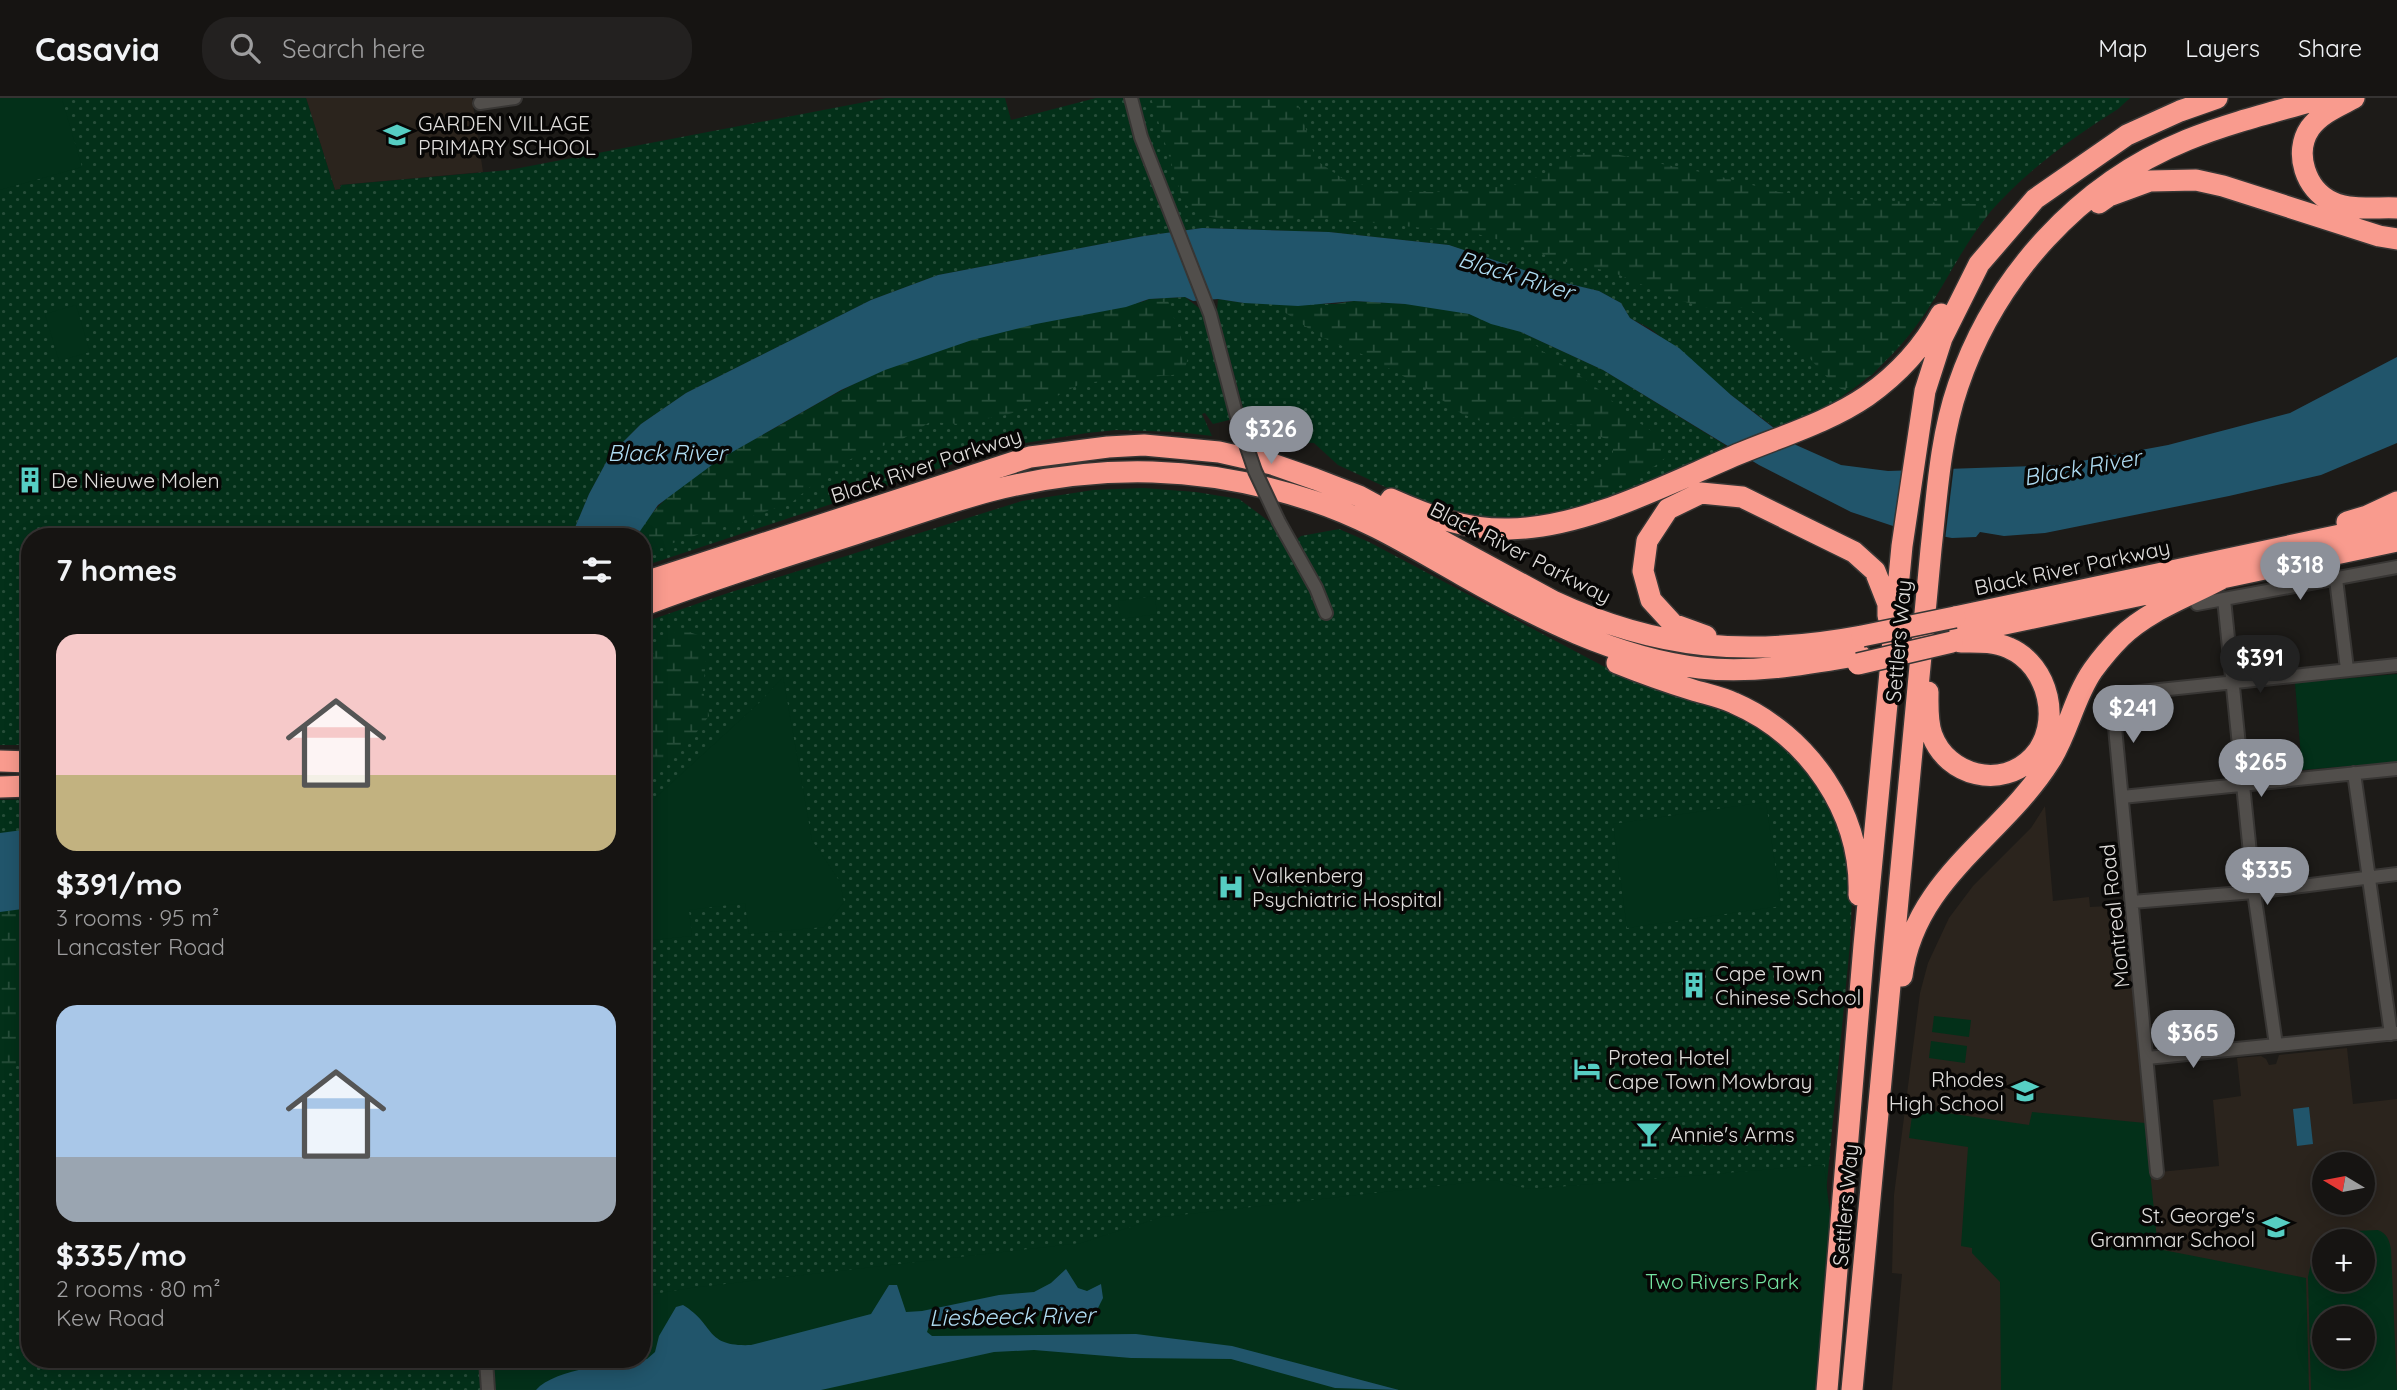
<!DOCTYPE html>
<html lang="en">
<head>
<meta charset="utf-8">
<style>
	:root { --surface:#161412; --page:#232120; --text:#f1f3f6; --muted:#9e9e9f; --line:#353332; --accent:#8c9099 }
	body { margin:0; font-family:Quicksand,sans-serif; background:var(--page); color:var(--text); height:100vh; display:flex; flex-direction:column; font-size:26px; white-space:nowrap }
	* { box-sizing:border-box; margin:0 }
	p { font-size:23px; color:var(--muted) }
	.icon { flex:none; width:38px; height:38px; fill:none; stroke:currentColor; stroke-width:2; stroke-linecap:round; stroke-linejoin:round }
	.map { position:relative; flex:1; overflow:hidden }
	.sheet { position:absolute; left:21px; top:430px; width:630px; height:840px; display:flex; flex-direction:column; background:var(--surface); border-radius:28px; box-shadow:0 4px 18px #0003,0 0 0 2px var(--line) }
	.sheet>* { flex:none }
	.needle { width:46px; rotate:280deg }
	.fabs { position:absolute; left:2312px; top:1054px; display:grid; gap:14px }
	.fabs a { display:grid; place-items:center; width:63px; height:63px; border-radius:50%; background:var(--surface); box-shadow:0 4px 18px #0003,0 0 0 2px var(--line); font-size:35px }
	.price { position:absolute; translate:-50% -60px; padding:0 16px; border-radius:24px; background:var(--accent); color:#fff; font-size:23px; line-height:46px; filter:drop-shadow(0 2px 4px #0008) }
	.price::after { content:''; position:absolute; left:50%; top:42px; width:21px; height:16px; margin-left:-10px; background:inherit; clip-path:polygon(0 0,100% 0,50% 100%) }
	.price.selected { background:#222; color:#fff }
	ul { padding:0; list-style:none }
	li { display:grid; align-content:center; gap:14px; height:371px; padding:0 35px }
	li span { display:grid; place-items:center; height:217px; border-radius:21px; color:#555 }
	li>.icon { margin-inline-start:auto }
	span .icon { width:126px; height:126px; fill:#fffc; stroke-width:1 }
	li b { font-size:30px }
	h2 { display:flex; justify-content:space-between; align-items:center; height:84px; padding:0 35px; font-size:30px }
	header { display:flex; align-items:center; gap:42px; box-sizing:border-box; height:98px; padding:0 35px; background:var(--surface); border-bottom:2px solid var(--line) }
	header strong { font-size:33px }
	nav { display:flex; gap:38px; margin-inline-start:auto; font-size:24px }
	.search { width:490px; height:63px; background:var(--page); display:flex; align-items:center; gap:18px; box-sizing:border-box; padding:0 24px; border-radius:28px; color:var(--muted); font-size:26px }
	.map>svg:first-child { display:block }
	.built { fill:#2b241d; fill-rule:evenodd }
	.grass { fill:url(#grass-dots) }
	.wetland { fill:url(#wetland-marsh) }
	.park { fill:#033019; fill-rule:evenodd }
	.water { fill:#21556b }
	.pier { fill:#1d1b18 }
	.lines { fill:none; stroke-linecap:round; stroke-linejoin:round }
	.street-casing { stroke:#383634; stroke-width:16 }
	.highway-casing { stroke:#383634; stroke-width:24 }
	.street { stroke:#514e4b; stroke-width:12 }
	.highway { stroke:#f99b8e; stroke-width:21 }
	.street-bridge-casing { stroke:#383634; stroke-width:16; stroke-linecap:butt }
	.highway-bridge-casing { stroke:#383634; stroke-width:24; stroke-linecap:butt }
	.street-bridge { stroke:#514e4b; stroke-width:12 }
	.highway-bridge { stroke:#f99b8e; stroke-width:21 }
	.labels { text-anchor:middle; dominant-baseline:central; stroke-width:7; stroke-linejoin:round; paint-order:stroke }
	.poi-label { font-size:21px; fill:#e0dedc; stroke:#070605; text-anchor:start }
	.street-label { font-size:21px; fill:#e0dedc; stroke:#070605 }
	.park-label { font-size:21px; fill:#74e4a1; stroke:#070605 }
	.water-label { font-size:23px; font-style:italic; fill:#afdcf2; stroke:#070605 }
</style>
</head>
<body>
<header>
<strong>Casavia</strong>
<div class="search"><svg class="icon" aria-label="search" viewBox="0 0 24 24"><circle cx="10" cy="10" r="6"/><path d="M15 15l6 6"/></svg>Search here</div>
<nav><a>Map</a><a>Layers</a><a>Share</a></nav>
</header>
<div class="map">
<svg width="2397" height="1292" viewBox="0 0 2397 1292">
	<defs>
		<pattern id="grass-dots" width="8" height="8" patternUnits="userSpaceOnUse" patternTransform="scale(1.75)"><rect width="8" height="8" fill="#033019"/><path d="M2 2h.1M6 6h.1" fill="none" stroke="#274e3a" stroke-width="1.8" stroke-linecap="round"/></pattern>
		<pattern id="wetland-marsh" width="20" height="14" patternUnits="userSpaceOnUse" patternTransform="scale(1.75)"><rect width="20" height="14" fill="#033019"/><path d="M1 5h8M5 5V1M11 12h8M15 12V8" fill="none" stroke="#274e3a"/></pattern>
	</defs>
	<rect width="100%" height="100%" fill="#1d1b18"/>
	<!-- built -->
	<path class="built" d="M 306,0 L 472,0 L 483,74 L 340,87 L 340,91 L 335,92 Z
		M 2045,708 L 2053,803 L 2089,799 L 2090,809 L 2125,807 L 2150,1075 L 2219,1068 L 2213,1002 L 2241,998 L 2237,960 L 2261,958 L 2266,961 L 2269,967 L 2276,966 L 2279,957 L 2347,950 L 2353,1006 L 2397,1001 L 2397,1292 L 1892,1292 L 1902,1176 L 1892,1175 L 1894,1097 L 1920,895 L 1928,865 L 1949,820 L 1973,788 L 2031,730 ZM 2324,1066 L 2362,1066 L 2362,1104 L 2324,1104 ZM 2324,1143 L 2362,1143 L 2362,1181 L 2324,1181 ZM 2324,1220 L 2362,1220 L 2362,1258 L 2324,1258 Z"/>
	<!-- grass -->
	<path class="grass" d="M 0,0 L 306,0 L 335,92 L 340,91 L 341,87 L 509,72 L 886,0 L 1005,0 L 1011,22 L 1096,0 L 2130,0 L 2118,11 C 2071,41 2027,72 1990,114 C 1964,146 1947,183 1924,217 C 1889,268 1835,314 1774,329 L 1731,297 L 1651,231 L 1630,220 L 1621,205 L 1599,193 L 1557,183 L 1449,147 L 1329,134 L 1202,130 L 1144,138 L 938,177 L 871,202 L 686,295 L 641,326 L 610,357 L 589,396 L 571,439 L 30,439 L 30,647 L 0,647 Z
		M 1185,199 L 1204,214 L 1233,321 L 1213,326 L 1205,315 L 1202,316 L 1212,338 L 1178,334 L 1116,332 L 1087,335 L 1007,348 L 644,468 L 642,439 L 636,439 L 1149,201 Z
		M 1218,201 L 1244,205 L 1426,207 L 1469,216 L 1521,234 L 1603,272 L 1725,347 L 1712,359 L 1602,406 L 1529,423 L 1468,419 L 1409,400 L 1338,367 L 1314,345 L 1256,342 L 1270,329 L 1246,321 L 1217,213 Z
		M 1143,390 L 1196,394 L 1239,401 L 1278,430 L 1289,448 L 1301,438 L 1339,431 L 1369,444 L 1603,568 L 1624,576 L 1703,602 L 1773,635 L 1822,688 L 1847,751 L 1852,797 L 1850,846 L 1807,1292 L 0,1292 L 0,702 L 30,701 L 30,1262 L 642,1262 L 642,525 L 728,495 L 1022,403 L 1093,392 Z"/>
	<!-- wetland -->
	<path class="wetland" d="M 1151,0 L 1296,0 L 1316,62 L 1343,81 L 1386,93 L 1433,94 L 1511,88 L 1543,77 L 1576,55 L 1610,55 L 1710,76 L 1779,94 L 1859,102 L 1978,106 L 1990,114 L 1963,150 L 1924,217 L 1897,250 L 1872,277 L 1843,292 L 1834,287 L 1803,253 L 1780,233 L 1752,213 L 1736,208 L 1708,210 L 1678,202 L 1612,174 L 1566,164 L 1515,146 L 1473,135 L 1324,120 L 1234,123 L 1205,118 L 1184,106 Z
		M 1167,200 L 1188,260 L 1183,276 L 1082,285 L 1044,305 L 1006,317 L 959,326 L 930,324 L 901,342 L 861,355 L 826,376 L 791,405 L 644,455 L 642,460 L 642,439 L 636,439 C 656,397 721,359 762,337 C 803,315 841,290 884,272 C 953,243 1027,226 1099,213 C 1122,209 1144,202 1167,200 Z
		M 1354,203 L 1426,207 L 1469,216 L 1491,226 L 1521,234 L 1546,256 L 1592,286 L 1635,322 L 1659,338 L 1665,360 C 1639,381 1620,395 1584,389 L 1613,361 L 1613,344 L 1573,327 L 1516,319 L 1486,325 L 1462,316 L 1425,290 L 1366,258 L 1321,239 L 1274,207 L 1329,207 Z
		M 680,531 L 698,537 L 706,560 L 703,593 L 709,618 L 693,639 L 642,687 L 642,579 L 660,542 Z
		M 30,810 L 30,961 L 0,976 L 0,814 Z"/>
	<!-- park -->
	<path class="park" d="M 0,0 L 64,0 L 62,1 L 82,69 L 0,92 Z
		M 76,207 L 90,254 L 59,263 L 45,216 Z
		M 1155,498 L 1157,516 L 1121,521 L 1118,503 Z
		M 2397,576 L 2397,664 L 2302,672 L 2295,585 Z
		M 783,579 L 812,742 L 840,784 L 844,804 L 824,829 L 749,836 L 745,805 L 689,812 L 692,838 L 642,843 L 642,712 L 760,604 Z
		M 1766,704 L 1781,808 L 1627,830 L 1613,726 Z
		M 1934,918 L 1971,922 L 1969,939 L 1932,934 Z
		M 1931,943 L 1967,948 L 1965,965 L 1929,960 Z
		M 1913,1010 L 2029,1027 L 2032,1014 L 2145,1025 L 2158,1151 L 2306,1180 L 2309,1292 L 2001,1292 L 2000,1184 L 1972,1155 L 1972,1150 L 1961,1148 L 1968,1049 L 1909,1040 Z
		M 1824,1067 L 1837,1172 L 1816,1292 L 488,1292 L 486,1262 L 642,1262 L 642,1198 L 691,1190 L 1081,1145 L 1162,1119 L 1491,1082 C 1505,1083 1517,1090 1532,1091 Z
		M 2378,1132 C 2387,1136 2389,1141 2391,1151 L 2397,1292 L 2311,1292 L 2308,1179 L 2313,1156 L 2319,1153 L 2322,1142 L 2329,1134 ZM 2324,1143 L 2362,1143 L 2362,1181 L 2324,1181 ZM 2324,1220 L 2362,1220 L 2362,1258 L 2324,1258 Z"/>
	<!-- water -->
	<path class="water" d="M 1202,130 L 1329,134 L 1449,147 L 1557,183 L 1599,193 L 1621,205 L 1630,220 L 1679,250 L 1731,297 L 1796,347 L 1841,367 L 1888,373 L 2060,367 L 2168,347 L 2290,315 L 2397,259 L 2397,345 L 2321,377 L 2229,398 L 2045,435 L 2004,438 L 1980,434 L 1976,439 L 1952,440 L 1902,431 L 1851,414 L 1759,367 L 1603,272 L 1521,234 L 1491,226 L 1469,216 L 1405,206 L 1354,203 L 1298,208 L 1244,205 L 1218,201 L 1193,203 L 1185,199 L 1149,201 L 1126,209 L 1036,226 L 972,242 L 885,272 L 841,292 L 720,361 L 658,407 L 636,439 L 571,439 L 589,396 L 610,357 L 641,326 L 686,295 L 871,202 L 938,177 L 1144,138 Z
		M 30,731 L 30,810 L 0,814 L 0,735 Z
		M 2309,1009 L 2313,1046 L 2297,1048 L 2293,1011 Z
		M 1066,1171 L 1078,1190 L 1087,1193 L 1101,1186 L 1103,1200 L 1095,1216 L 1069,1218 L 1024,1210 L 947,1222 L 929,1228 L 927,1234 L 932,1238 L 1136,1236 L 1232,1248 L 1399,1292 L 1335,1290 L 1231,1261 L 1131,1260 L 1034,1252 L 994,1254 L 821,1292 L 536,1292 C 555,1270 618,1266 647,1261 L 655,1254 L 659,1238 L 676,1209 L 683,1207 C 716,1227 704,1249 751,1247 L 871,1216 L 889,1187 L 897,1187 L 906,1214 L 922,1213 L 999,1197 L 1034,1194 L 1051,1185 Z"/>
	<!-- pier -->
	<path class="pier" d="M 1954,367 L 1945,442 L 1902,434 L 1904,369 Z"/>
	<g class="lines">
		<!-- street casing -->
		<g class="street-casing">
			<path id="street" d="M 1131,0 L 1141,39 L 1210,216 L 1238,323
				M 480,5 L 515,0
				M 1279,424 L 1316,490 L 1326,515
				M 2336,481 L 2347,571
				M 2224,501 L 2254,794 L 2276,947
				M 2197,506 L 2397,469
				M 2354,675 L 2391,936
				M 2122,699 L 2397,671
				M 2132,804 L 2254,794 L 2397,776
				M 2147,960 L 2397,935
				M 2157,1074 L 2113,608 L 2115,600 L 2121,596 L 2397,567
				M 486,1262 L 488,1292"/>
		</g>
		<!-- highway casing -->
		<g class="highway-casing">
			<path id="highway" d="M 2354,0 C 2339,8 2321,15 2310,30 C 2293,55 2306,92 2332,104 C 2351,113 2377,109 2397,110
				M 2099,105 L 2109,98 L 2150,83 L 2196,82 L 2223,88 L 2379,138 L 2397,141
				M 1391,401 C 1429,418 1466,432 1509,431 C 1586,430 1669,385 1741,355 C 1782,338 1829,324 1867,298 C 1897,277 1923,249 1941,216
				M 2347,424 L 2367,418 L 2397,404
				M 642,485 L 1030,359 L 1108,349 L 1144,347 L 1219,354 L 1272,366 L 1315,381 L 1359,398 L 1553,503 C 1658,552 1749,559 1862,538
				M 642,508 C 712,481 784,459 855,436 C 900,422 945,405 990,393 C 1101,365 1204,367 1313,403 C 1368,421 1412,449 1462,477 C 1536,519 1615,560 1700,570 C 1753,576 1807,566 1860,557
				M 1955,519 L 2397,425
				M 1953,537 L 2397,443
				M 1706,538 L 1673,526 L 1651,502 L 1643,473 L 1647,443 L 1668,411 L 1701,395 L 1742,399 L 1854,454 L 1875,473 L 1888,506 L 1888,518
				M 1617,565 C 1642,575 1667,584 1693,592 C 1706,596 1721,599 1734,605 C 1808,637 1862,714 1859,797
				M 1928,594 C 1928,608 1927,624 1932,637 C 1947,678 2002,692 2033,659 C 2063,627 2049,567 2009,550 C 1994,543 1977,544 1961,544
				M 0,663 L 30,664
				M 0,689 L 30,688
				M 1902,878 C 1914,781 2002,739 2050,663 C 2068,635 2074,599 2093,572 C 2101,561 2111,549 2121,539 C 2149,512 2187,499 2221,481
				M 1827,1292 L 1864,847 L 1902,448 L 1925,293 L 1942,240 L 1979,166 L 2035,101 L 2127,37 L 2180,13 L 2217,0
				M 1852,1292 L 1931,451 C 1937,397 1940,340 1958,288 C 1995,179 2079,86 2187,42 C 2231,24 2278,13 2324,0"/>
		</g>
		<!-- street -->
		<use href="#street" class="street"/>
		<!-- highway -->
		<use href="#highway" class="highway"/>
		<!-- street-bridge casing -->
		<g class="street-bridge-casing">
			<path id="street-bridge" d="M 1238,323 L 1255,373 L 1279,424"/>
		</g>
		<!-- highway-bridge casing -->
		<g class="highway-bridge-casing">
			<path id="highway-bridge" d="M 1862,538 L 1955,519
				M 1858,566 L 1952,544"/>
		</g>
		<!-- street-bridge -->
		<use href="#street-bridge" class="street-bridge"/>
		<!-- highway-bridge -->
		<use href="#highway-bridge" class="highway-bridge"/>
	</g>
	<!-- icons -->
	<defs>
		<g id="school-bare" transform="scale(2.1)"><path d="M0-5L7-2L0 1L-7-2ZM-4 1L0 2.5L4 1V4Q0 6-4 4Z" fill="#56cec3" stroke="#070605" stroke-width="2.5" paint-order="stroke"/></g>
		<g id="building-bare" transform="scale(2.1)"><path d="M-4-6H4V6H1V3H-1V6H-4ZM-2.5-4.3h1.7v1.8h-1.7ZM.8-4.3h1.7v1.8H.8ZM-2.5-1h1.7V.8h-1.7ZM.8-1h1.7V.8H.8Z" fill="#56cec3" stroke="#070605" stroke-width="2.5" paint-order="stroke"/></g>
		<g id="hospital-bare" transform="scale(2.1)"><path d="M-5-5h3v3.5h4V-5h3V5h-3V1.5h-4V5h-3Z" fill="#56cec3" stroke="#070605" stroke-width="2.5" paint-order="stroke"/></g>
		<g id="hotel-bare" transform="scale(2.1)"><path d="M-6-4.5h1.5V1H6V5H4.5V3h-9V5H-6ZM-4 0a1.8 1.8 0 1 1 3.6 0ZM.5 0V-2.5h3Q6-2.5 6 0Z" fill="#56cec3" stroke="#070605" stroke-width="2.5" paint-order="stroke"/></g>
		<g id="bar-bare" transform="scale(2.1)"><path d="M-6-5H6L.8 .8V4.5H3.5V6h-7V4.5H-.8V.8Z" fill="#56cec3" stroke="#070605" stroke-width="2.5" paint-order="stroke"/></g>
	</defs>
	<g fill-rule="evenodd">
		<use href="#school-bare" x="397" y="37"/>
		<use href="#building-bare" x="30" y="382"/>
		<use href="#hospital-bare" x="1231" y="789"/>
		<use href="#building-bare" x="1694" y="887"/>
		<use href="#hotel-bare" x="1587" y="971"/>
		<use href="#school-bare" x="2025" y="993"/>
		<use href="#bar-bare" x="1649" y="1036"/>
		<use href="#school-bare" x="2276" y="1129"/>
	</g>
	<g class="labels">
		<!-- poi labels -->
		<g class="poi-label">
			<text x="418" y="25">GARDEN VILLAGE<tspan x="418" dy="24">PRIMARY SCHOOL</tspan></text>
			<text x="51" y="382">De Nieuwe Molen</text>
			<text x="1252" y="777">Valkenberg<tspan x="1252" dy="24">Psychiatric Hospital</tspan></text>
			<text x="1715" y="875">Cape Town<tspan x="1715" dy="24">Chinese School</tspan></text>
			<text x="1608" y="959">Protea Hotel<tspan x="1608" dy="24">Cape Town Mowbray</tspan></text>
			<text x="2004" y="981" text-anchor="end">Rhodes<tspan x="2004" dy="24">High School</tspan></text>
			<text x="1670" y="1036">Annie's Arms</text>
			<text x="2255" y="1117" text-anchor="end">St. George's<tspan x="2255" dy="24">Grammar School</tspan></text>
		</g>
		<!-- street labels -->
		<g class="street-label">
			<text transform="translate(926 367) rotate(-18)">Black River Parkway</text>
			<text transform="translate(1521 454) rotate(27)">Black River Parkway</text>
			<text transform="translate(2072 469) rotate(-12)">Black River Parkway</text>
			<text transform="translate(1898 543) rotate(-85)">Settlers Way</text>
			<text transform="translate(2114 818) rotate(-96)">Montreal Road</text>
			<text transform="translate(1845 1107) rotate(-85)">Settlers Way</text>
		</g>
		<!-- park labels -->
		<g class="park-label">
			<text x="1722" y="1183">Two Rivers Park</text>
		</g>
		<!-- water labels -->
		<g class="water-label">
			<text transform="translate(1516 177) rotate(17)">Black River</text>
			<text x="667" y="354">Black River</text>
			<text transform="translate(2082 369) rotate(-10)">Black River</text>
			<text transform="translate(1012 1218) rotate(-1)">Liesbeeck River</text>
		</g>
	</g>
</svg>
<div class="fabs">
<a><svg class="needle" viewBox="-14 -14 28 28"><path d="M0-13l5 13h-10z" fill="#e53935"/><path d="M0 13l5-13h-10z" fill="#9e9e9f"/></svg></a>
<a>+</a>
<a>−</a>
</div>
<b class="price" style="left:1271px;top:368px">$326</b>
<b class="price" style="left:2300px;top:504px">$318</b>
<b class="price selected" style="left:2260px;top:597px">$391</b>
<b class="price" style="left:2133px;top:647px">$241</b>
<b class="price" style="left:2261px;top:701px">$265</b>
<b class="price" style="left:2267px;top:809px">$335</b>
<b class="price" style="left:2193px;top:972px">$365</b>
<section class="sheet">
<h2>7 homes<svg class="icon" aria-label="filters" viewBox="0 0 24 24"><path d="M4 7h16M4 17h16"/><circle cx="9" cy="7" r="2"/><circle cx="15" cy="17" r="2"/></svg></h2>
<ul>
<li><span style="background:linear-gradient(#f6c9c9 65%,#c2b280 0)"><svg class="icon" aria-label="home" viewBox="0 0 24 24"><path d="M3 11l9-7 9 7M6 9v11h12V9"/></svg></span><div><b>$391/mo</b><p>3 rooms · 95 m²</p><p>Lancaster Road</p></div></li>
<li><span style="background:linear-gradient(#a9c7e8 70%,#9aa5b1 0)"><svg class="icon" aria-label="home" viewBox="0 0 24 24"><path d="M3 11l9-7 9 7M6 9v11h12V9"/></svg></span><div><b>$335/mo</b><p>2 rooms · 80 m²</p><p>Kew Road</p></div></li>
</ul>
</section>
</div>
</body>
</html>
